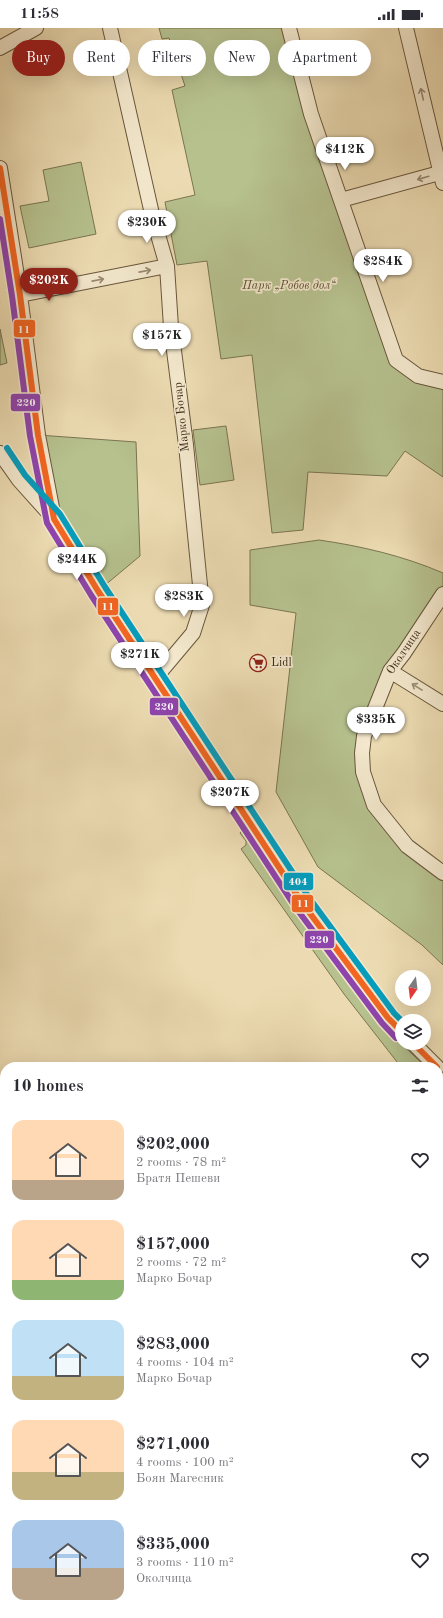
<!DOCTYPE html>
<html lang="en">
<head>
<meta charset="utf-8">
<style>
	:root { --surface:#fff; --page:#f2f2f3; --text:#2b2b33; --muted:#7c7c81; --accent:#8f2418 }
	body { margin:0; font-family:"Old Standard TT",serif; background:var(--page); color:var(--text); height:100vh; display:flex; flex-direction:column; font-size:15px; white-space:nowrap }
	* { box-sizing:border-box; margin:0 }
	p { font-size:13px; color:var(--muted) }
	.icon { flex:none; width:22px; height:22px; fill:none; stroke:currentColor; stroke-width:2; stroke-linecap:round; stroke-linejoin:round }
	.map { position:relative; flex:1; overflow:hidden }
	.panel { position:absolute; left:0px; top:1034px; width:443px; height:556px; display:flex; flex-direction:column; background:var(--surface); border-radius:16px 16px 0 0; box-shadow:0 4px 16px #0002 }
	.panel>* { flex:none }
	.banner { position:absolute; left:12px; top:12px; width:419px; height:36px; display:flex; gap:8px }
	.needle { width:26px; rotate:194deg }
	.tools { position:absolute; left:395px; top:942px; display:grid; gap:8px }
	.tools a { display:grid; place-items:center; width:36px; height:36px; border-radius:50%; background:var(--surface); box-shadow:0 4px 16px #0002; font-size:20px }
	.price { position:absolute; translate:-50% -34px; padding:0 9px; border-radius:14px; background:#fff; color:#222; font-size:13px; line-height:26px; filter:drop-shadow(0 1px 2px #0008) }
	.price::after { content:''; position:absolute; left:50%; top:24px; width:12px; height:9px; margin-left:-6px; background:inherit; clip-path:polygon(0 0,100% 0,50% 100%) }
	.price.current { background:var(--accent); color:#fff }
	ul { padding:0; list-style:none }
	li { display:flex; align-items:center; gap:12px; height:100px; padding:0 12px }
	li span { display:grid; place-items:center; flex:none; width:112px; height:80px; border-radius:12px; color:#555 }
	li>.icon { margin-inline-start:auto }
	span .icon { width:48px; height:48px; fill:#fffc; stroke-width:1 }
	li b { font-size:17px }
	h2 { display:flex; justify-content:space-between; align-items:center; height:48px; padding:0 12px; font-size:17px }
	.tag { padding:0 14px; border-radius:18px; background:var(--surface); box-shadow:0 4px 16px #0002; font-size:14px; line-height:36px }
	.tag.current { background:var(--accent); color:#fff }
	.status { display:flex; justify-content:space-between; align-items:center; height:28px; padding:0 20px; background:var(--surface); direction:ltr }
	.status svg { height:11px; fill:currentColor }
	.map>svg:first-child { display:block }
	.green { fill:#b6c18e; stroke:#7a7552 }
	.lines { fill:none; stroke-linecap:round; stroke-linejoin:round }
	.minor-casing { stroke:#69563c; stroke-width:16 }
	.minor { stroke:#f3e8cd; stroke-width:14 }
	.bus-1-casing { stroke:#f3e8cd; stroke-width:9 }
	.bus-2-casing { stroke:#f3e8cd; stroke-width:9 }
	.bus-3-casing { stroke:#f3e8cd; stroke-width:9 }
	.bus-1 { stroke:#f26522; stroke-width:6 }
	.bus-2 { stroke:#8e44ad; stroke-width:6 }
	.bus-3 { stroke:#069cbc; stroke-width:6 }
	.oneway { stroke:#988871 }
	.labels { text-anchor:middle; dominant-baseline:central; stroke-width:3.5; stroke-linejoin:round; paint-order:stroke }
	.park-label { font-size:12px; font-style:italic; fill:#5b4f33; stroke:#f3e8cd }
	.street-label { font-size:12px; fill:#3d2915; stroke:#f3e8cd }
	.poi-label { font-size:12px; fill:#3d2915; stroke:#f3e8cd; text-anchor:start }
	.line-badge { stroke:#f3e8cd; stroke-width:1.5 }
	.badge-label { font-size:11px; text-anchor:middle; font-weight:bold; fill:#fff }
</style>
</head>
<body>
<div class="status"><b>11:58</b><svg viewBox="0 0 49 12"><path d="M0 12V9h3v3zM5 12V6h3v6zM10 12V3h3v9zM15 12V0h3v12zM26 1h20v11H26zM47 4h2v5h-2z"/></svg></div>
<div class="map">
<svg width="443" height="1590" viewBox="0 0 443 1590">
	<rect width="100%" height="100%" fill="#ecdbb2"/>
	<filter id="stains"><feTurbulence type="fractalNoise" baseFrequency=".005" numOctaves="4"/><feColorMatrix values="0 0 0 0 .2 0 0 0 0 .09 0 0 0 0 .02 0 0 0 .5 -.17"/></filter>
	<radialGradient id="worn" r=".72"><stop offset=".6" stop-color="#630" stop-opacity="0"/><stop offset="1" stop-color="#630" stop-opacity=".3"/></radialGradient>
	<!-- green -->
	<path class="green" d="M 159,0 L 289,0 L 396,332 L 443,354 L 443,449 L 405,423 L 387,448 L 308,444 L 303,502 L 272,505 L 252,327 L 221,331 L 207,233 L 177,237 L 165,174 L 195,167 L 172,62 L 185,58 L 169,10 L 162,11 Z
		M 81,134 L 96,206 L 29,220 L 20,178 L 49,173 L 43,142 Z
		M 0,301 L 7,335 L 0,337 Z
		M 226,398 L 234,452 L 200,457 L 193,402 Z
		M 38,407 L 136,414 L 140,528 L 98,563 L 54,491 Z
		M 319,512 C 361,518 404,528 443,545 L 443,566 L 404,625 L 364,708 L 374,777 L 443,845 L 443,937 L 422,917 L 318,839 L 276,764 L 296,585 L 250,577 L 250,522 Z
		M 244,800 L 355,962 L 396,1011 L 426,1039 L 401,1039 L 344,966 L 241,821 L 246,817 L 246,813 L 240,805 Z
		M 438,1051 L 443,1056 L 443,1088 L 438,1083 Z
		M 5,1221 L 5,1269 L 0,1268 L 0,1226 Z
		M 438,1256 L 443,1260 L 443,1290 L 438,1286 Z
		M 82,1585 L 156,1585 L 156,1589 L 201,1588 L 201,1585 L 210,1585 L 209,1590 L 82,1590 Z
		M 246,1585 L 300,1585 L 306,1590 L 232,1590 L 245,1590 Z"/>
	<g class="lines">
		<!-- minor casing -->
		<g class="minor-casing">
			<path id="minor" d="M 110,0 L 152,186 L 167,238 L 171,299 L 186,417 L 202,577 L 193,605 L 156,649
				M 289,0 L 311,86 L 396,332 L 418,348 L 443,354
				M 406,0 L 443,155
				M 0,20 L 36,0
				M 0,140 L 20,267 L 38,407 L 54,490
				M 341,172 L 443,144
				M 20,267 L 167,238
				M 0,425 L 19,452 L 54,491 L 98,563 L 303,876 L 388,990 L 402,1004
				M 443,566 L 404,625 L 390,643 L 364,708 L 362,725 L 363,744 L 374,777 L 407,818 L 443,845
				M 390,643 L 443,676
				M 413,1015 L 437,1039
				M 0,1157 L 5,1164
				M 0,1270 L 5,1271
				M 438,1397 L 443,1399
				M 0,1497 L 5,1497
				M 438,1509 L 443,1510"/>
		</g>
		<!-- minor -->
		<use href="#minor" class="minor"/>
		<!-- bus-1 casing -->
		<g class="bus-1-casing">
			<path id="bus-1" d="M 0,140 L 20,267 L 38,407 L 54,491 L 98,563 L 303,876 L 388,990 L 402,1004
				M 413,1015 L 437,1039"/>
		</g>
		<!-- bus-2 casing -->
		<g class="bus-2-casing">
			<path id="bus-2" d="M 0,191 L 12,268 L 30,408 L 47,495 L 91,567 L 296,880 L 382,995 L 396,1010"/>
		</g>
		<!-- bus-3 casing -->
		<g class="bus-3-casing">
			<path id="bus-3" d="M 7,420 L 25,447 L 60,486 L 105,559 L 310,871 L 394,985 L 402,993"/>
		</g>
		<!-- bus-1 -->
		<use href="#bus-1" class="bus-1"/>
		<!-- bus-2 -->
		<use href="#bus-2" class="bus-2"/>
		<!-- bus-3 -->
		<use href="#bus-3" class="bus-3"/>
	</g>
	<!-- one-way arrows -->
	<defs><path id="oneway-shaft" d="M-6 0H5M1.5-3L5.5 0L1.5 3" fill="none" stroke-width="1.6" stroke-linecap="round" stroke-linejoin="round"/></defs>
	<g class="oneway">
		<use href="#oneway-shaft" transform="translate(422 66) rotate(-103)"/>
		<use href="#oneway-shaft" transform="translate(423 150) rotate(164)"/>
		<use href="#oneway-shaft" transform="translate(145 243) rotate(-11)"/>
		<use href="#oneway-shaft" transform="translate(98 252) rotate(-11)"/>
		<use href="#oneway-shaft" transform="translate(417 659) rotate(-148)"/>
	</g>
	<!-- icons -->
	<defs>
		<g id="supermarket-ring" transform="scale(0.9)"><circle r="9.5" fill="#f3e8cd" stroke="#8f2418" stroke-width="1.5"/><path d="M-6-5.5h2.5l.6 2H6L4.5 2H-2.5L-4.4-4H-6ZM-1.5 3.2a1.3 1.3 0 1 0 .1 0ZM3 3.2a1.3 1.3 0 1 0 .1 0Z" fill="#8f2418"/></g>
	</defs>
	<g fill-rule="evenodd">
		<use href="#supermarket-ring" x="258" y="635"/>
	</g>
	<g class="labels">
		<!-- park labels -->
		<g class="park-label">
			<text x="289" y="258">Парк „Робов дол“</text>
		</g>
		<!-- street labels -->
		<g class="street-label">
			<text transform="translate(182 389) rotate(-96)">Марко Бочар</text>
			<text transform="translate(404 624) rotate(-56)">Околчица</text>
		</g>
		<!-- poi labels -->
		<g class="poi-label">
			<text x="271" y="635">Lidl</text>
		</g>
	</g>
	<g class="line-badge">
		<rect x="13" y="291" width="23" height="19" rx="4" fill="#f26522"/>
		<rect x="10" y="365" width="31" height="19" rx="4" fill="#8e44ad"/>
		<rect x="97" y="569" width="22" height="19" rx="4" fill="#f26522"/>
		<rect x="149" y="669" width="30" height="19" rx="4" fill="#8e44ad"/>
		<rect x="283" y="844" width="31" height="19" rx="4" fill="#069cbc"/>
		<rect x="291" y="866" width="23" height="19" rx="4" fill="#f26522"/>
		<rect x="304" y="902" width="31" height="19" rx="4" fill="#8e44ad"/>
	</g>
	<g class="badge-label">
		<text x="24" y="305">11</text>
		<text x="26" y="378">220</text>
		<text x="108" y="582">11</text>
		<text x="164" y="682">220</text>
		<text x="298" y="857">404</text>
		<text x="303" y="879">11</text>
		<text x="319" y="915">220</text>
	</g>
	<rect width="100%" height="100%" filter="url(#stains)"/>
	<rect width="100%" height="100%" fill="url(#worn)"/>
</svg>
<div class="tools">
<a><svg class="needle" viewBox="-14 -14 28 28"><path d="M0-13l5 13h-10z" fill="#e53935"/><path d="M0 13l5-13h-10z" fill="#7c7c81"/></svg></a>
<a><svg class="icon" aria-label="layers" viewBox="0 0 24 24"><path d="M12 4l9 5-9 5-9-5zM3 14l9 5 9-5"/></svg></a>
</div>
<b class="price" style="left:345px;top:143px">$412K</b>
<b class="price" style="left:147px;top:216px">$230K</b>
<b class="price" style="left:383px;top:255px">$284K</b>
<b class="price current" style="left:49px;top:274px">$202K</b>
<b class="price" style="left:162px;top:329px">$157K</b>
<b class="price" style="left:77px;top:553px">$244K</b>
<b class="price" style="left:184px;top:590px">$283K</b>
<b class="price" style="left:140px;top:648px">$271K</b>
<b class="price" style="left:376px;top:713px">$335K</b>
<b class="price" style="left:230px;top:786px">$207K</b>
<div class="banner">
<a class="tag current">Buy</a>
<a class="tag">Rent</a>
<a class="tag">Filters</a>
<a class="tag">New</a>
<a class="tag">Apartment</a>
</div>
<section class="panel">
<h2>10 homes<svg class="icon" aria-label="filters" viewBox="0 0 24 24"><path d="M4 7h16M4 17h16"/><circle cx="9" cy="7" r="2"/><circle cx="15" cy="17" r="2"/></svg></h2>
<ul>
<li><span style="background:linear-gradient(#ffd9b3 75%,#b9a48a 0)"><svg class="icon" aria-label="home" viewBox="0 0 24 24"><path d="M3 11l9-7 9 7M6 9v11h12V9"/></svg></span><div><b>$202,000</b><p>2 rooms · 78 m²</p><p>Братя Пешеви</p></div><svg class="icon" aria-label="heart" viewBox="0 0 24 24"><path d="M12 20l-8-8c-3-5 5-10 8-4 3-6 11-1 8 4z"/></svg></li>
<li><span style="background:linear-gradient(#ffd9b3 75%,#8fb573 0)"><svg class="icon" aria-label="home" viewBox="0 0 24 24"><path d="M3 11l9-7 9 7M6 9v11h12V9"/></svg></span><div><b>$157,000</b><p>2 rooms · 72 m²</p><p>Марко Бочар</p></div><svg class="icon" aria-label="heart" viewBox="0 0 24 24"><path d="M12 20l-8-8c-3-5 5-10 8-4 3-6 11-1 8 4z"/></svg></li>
<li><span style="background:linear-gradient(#bfe0f5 70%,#c2b280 0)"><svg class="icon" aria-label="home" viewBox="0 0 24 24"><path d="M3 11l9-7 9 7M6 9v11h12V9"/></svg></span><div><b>$283,000</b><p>4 rooms · 104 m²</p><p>Марко Бочар</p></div><svg class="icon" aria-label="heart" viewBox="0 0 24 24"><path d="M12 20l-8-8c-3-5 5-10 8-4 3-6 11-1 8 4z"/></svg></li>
<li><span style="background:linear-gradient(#ffd9b3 65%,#c2b280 0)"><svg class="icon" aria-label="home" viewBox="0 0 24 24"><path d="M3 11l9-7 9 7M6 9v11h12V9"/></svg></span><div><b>$271,000</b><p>4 rooms · 100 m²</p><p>Боян Магесник</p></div><svg class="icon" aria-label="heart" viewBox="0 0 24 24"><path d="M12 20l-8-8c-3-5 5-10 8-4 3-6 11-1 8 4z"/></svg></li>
<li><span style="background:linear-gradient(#a9c7e8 60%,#b9a48a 0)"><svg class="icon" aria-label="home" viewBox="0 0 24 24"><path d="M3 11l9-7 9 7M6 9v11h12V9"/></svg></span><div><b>$335,000</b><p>3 rooms · 110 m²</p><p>Околчица</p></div><svg class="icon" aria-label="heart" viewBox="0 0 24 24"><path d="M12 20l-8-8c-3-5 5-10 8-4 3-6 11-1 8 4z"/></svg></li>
</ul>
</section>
</div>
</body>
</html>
